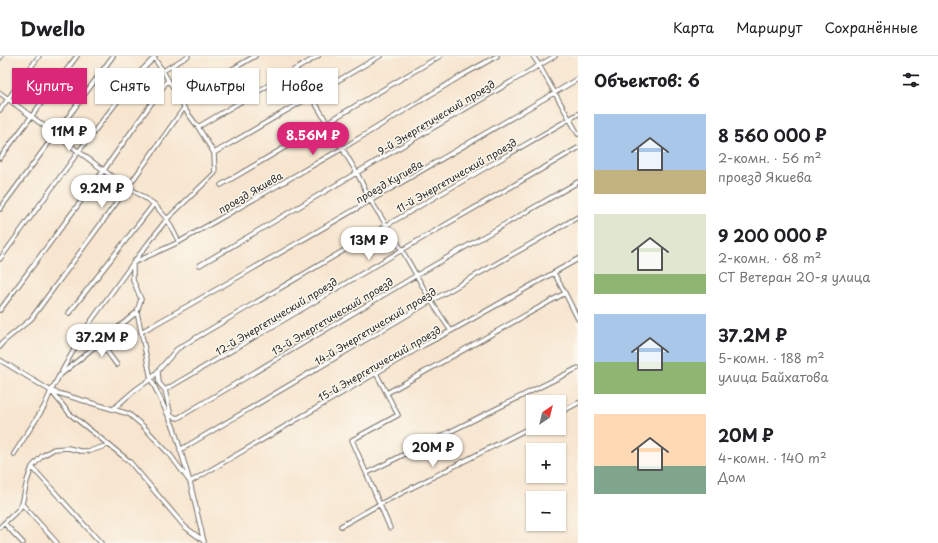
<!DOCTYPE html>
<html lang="ru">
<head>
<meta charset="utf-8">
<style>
	:root { --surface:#fff; --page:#f2f2f2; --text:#202124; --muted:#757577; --line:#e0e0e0; --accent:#db2777 }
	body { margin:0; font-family:"Playpen Sans",sans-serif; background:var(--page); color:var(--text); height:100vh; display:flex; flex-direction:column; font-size:15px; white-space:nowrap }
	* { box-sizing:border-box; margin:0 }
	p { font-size:13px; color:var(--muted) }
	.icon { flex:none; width:22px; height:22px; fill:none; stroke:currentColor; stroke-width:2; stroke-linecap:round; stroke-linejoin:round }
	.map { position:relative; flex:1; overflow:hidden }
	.panel { display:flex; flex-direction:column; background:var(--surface); width:360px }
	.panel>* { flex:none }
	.hud { position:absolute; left:12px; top:12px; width:380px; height:36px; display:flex; gap:8px }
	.needle { width:26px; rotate:35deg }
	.fabs { position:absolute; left:526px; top:339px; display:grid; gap:8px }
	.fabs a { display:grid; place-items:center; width:40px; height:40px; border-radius:0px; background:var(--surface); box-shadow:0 1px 3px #0004; font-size:20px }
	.price { position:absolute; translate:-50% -34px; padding:0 9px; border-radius:14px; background:#fff; color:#222; font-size:13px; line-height:26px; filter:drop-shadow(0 1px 2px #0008) }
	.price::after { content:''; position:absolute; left:50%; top:24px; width:12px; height:9px; margin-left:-6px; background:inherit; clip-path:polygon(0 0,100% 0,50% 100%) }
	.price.selected { background:var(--accent); color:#fff }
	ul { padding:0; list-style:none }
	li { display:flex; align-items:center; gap:12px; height:100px; padding:0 16px }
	li span { display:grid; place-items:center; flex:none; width:112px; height:80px; border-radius:0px; color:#555 }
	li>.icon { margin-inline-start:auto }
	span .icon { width:48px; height:48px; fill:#fffc; stroke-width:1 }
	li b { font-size:17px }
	h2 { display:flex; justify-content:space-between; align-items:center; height:48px; padding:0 16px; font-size:17px }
	.chip { padding:0 14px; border-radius:0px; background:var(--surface); box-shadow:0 1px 3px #0004; font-size:14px; line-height:36px }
	.chip.selected { background:var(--accent); color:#fff }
	header { display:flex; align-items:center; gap:24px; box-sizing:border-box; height:56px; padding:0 20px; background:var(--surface); border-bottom:1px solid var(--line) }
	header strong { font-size:19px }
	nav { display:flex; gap:22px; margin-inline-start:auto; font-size:14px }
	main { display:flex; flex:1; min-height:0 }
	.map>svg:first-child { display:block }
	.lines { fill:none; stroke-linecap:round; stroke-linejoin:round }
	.street-casing { stroke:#726c64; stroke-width:5.5 }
	.street { stroke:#fff; stroke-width:3.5 }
	.labels { text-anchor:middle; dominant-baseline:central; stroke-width:3; stroke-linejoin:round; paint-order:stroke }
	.street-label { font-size:10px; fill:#2b2b2b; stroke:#fbf7ec }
</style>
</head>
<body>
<header>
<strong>Dwello</strong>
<nav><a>Карта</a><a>Маршрут</a><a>Сохранённые</a></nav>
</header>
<main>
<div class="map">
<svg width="578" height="487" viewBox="0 0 578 487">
	<rect width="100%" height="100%" fill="#fbf7ec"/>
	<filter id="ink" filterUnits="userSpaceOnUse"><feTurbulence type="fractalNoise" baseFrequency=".025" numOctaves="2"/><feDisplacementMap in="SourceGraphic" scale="8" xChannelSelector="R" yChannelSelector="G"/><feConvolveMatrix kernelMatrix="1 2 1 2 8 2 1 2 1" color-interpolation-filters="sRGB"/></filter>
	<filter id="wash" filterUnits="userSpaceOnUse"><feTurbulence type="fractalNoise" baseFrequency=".012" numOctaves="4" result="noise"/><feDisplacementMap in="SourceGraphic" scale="16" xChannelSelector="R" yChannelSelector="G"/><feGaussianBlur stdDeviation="0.9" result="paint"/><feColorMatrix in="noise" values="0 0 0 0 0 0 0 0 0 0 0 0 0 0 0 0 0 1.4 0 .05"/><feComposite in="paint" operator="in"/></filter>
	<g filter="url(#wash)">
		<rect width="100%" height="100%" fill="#f7e5cf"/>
	</g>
	<g filter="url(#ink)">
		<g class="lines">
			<!-- street casing -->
			<g class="street-casing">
				<path id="street" d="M 533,0 L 539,9 L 578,78
					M 0,2 L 1,0
					M 295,13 L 357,117 L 371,145 L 402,194 L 431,245 L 451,275
					M 163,15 L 188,0
					M 0,37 L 110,119 L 154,148 L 167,163 L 179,186
					M 181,43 L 255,0
					M 0,54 L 39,0
					M 198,71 L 318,0
					M 214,97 L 380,0
					M 0,102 L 77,0
					M 221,129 L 440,0
					M 0,153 L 113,0
					M 0,203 L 79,95 L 141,15 L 154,2
					M 200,209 L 555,0
					M 554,217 L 565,237 L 578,263
					M 0,254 L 104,114 L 168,24
					M 137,256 L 151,323 L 174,372 L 190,426 L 204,486
					M 69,257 L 154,148
					M 141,276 C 288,194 433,108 578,23
					M 100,286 L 117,309
					M 0,291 L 2,287 L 31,263 L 128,131 L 184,52
					M 0,304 L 51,335 L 70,358 L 129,405 L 185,471 L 204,485
					M 62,315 L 86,272 L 133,207 L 167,163 L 215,117 L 214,97 L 198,71 L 184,52 L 181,43 L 177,37 L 168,24 L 163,15 L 154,2 L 155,0
					M 158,316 L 159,327 L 165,334 L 171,360 L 178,362 L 417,219 L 578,126
					M 376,317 L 398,359 L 352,384 L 390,472
					M 165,334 L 402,194 L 578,92
					M 387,337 L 565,237
					M 113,353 L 135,334 L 151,323 L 177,293 L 387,169 L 578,58
					M 559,357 L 578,347
					M 180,394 L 431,245 L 578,161
					M 14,398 L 44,351 L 51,335
					M 32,411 L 101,487
					M 367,417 L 578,312
					M 190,426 L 171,400 L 143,370 L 129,358 L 51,335 L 59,320 L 137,256 L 141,243 L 133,224 L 133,207 L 179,186 L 343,92 L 461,20 L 497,0
					M 190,426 L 424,289 L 451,275 L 578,203
					M 22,448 L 57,487
					M 4,467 L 23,487
					M 341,470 L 380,448 L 533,370
					M 0,471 L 19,453 L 22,448 L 27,425 L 32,411 L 42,400 L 54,393 L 68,392 L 80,395 L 90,395 L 108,389"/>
			</g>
			<!-- street -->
			<use href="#street" class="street"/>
		</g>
	</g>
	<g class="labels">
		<!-- street labels -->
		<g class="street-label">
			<text transform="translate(436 61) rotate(-31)">9-й Энергетический проезд</text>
			<text transform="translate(456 119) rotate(-30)">11-й Энергетический проезд</text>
			<text transform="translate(389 125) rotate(-30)">проезд Кугиева</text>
			<text transform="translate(250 136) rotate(-30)">проезд Якиева</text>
			<text transform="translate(276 260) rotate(-31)">12-й Энергетический проезд</text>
			<text transform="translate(332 260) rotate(-31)">13-й Энергетический проезд</text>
			<text transform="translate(375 270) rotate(-31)">14-й Энергетический проезд</text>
			<text transform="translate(379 307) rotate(-30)">15-й Энергетический проезд</text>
		</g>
	</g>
</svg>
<div class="fabs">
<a><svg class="needle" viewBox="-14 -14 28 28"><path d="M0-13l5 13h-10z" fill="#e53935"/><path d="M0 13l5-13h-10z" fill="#757577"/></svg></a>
<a>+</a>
<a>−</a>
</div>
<b class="price" style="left:69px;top:96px">11M ₽</b>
<b class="price selected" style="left:313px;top:100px">8.56M ₽</b>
<b class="price" style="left:102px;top:153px">9.2M ₽</b>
<b class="price" style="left:369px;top:205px">13M ₽</b>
<b class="price" style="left:102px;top:302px">37.2M ₽</b>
<b class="price" style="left:433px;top:412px">20M ₽</b>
<div class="hud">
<a class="chip selected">Купить</a>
<a class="chip">Снять</a>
<a class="chip">Фильтры</a>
<a class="chip">Новое</a>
</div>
</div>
<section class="panel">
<h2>Объектов: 6<svg class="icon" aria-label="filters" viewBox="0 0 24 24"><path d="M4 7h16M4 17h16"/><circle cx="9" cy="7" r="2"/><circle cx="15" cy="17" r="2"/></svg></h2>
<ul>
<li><span style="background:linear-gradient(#a9c7e8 70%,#c2b280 0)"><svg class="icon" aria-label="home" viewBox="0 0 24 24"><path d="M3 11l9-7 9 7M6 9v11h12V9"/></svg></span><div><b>8 560 000 ₽</b><p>2-комн. · 56 m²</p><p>проезд Якиева</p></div></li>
<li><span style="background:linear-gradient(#dfe7d0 75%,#8fb573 0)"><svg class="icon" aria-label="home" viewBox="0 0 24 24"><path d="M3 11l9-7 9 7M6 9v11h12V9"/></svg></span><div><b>9 200 000 ₽</b><p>2-комн. · 68 m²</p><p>СТ Ветеран 20-я улица</p></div></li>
<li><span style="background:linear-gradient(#a9c7e8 60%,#8fb573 0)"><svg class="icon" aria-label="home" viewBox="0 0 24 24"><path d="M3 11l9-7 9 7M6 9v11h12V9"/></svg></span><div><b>37.2M ₽</b><p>5-комн. · 188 m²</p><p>улица Байхатова</p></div></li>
<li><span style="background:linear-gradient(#ffd9b3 65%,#7fa58c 0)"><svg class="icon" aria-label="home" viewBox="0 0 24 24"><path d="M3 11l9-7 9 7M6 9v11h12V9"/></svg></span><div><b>20M ₽</b><p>4-комн. · 140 m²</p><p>Дом</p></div></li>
</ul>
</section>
</main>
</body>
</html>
